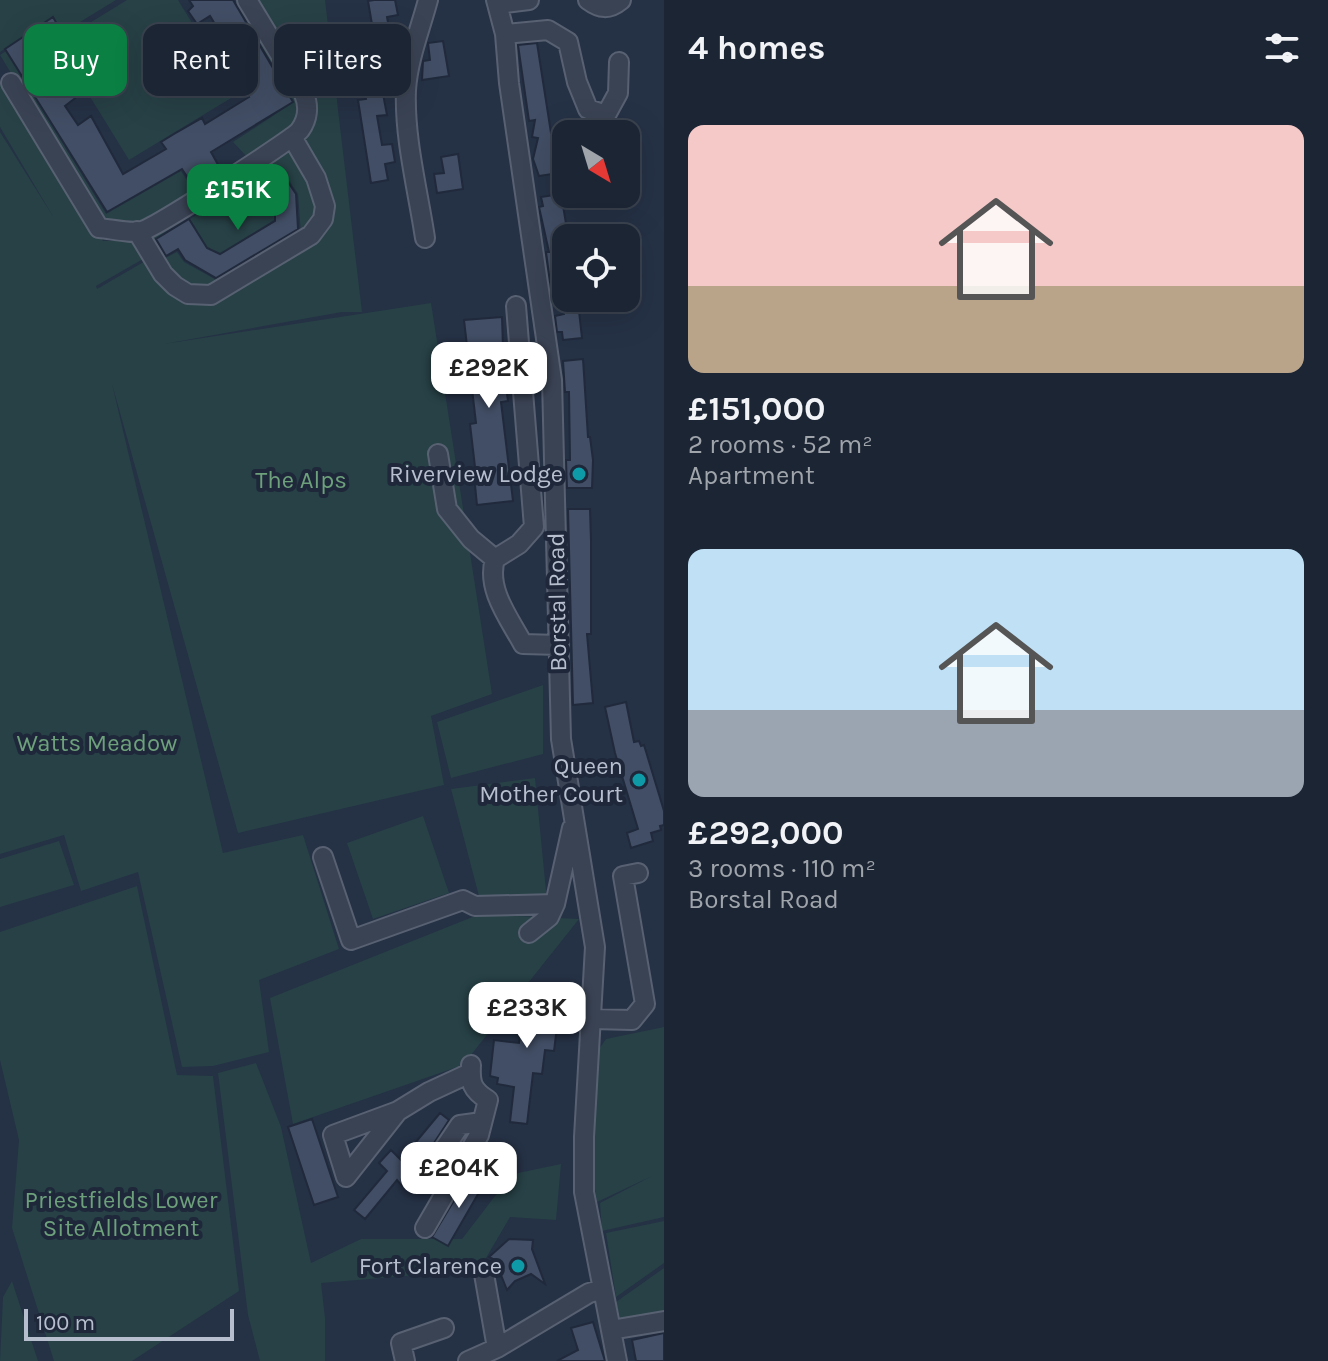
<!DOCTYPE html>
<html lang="en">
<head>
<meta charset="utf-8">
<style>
	:root { --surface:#1c2534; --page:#252d3c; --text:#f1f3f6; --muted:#a0a5ac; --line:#3a424f; --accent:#0b8043 }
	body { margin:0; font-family:Karla,sans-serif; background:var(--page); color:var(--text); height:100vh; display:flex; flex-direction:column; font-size:30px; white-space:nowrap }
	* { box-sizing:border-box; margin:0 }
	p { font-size:26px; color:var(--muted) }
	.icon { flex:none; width:44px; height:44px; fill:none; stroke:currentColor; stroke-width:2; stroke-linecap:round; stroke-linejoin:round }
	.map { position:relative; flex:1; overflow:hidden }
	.drawer { display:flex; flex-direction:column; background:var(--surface); width:664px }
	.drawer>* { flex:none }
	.top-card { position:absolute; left:24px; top:24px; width:520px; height:72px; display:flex; gap:16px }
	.needle { width:52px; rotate:142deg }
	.buttons { position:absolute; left:552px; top:120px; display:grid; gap:16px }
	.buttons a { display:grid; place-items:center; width:88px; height:88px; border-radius:16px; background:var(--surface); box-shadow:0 8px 32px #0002,0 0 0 2px var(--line); font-size:40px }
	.scale { position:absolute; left:24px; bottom:20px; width:210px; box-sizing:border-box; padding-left:8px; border:4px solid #b7bfce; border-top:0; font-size:22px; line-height:28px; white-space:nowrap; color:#b7bfce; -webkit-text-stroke:6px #1e283a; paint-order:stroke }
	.price { position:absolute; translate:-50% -68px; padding:0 18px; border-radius:16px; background:#fff; color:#222; font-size:26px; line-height:52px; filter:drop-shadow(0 2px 4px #0008) }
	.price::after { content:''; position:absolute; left:50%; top:48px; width:24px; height:18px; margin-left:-12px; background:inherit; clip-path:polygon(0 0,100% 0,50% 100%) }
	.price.on { background:var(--accent); color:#fff }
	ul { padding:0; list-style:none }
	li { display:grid; align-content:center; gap:16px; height:424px; padding:0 24px }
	li span { display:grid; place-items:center; height:248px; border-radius:16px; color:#555 }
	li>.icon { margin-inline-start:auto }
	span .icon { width:144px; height:144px; fill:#fffc; stroke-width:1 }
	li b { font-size:34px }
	h2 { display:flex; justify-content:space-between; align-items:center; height:96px; padding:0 24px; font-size:34px }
	.pill { padding:0 28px; border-radius:16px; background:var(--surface); box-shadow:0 8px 32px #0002,0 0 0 2px var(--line); font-size:28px; line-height:72px }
	.pill.on { background:var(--accent); color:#fff }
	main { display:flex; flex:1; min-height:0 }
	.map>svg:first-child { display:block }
	.green { fill:#274146 }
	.building { fill:#424e65; stroke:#202a3c; stroke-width:2 }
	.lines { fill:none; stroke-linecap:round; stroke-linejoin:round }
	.minor-casing { stroke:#586172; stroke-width:22 }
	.minor { stroke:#3a4354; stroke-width:18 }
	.culture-dot { fill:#0f9aa8; stroke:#1e283a; stroke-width:3 }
	.labels { text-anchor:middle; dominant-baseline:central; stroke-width:8; stroke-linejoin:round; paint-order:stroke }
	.poi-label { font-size:24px; fill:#b7bfce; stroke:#1e283a; text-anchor:end }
	.park-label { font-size:24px; fill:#6da07b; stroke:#1e283a }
	.street-label { font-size:24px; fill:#b7bfce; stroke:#1e283a }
</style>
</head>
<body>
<main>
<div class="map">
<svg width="664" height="1361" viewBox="0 0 664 1361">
	<rect width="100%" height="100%" fill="#253145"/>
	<!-- green -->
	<path class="green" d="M 0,0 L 116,0 L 62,33 L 53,17 L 0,52 Z
		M 127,0 L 178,0 L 236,95 L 129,160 L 57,43 Z
		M 235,0 L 325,0 L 362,312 L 342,312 L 164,344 L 431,303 L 492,694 L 431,716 L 444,785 L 238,833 L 112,384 L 223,853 L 303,835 L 339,949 L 259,980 L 269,1052 L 213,1066 L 182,1067 L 138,872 L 81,891 L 64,835 L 0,854 L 0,132 L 54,218 L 0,127 L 0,82 L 103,241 L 130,240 L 143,259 L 96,286 L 97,289 L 147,260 L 133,237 L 110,236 L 0,55 L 6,51 L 106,214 L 181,171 L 194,192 L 178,200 L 188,217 L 152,241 L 161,260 L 177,252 L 184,262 L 222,283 L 301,234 L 298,194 L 279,165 L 263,174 L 233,142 L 294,102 Z
		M 255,179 L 275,207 L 274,220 L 220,254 L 207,247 L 190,219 Z
		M 543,685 L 543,754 L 451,778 L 437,722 Z
		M 535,778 L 547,901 L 480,900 L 451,789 Z
		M 423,816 L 449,893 L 373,919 L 347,843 Z
		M 59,841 L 74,885 L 0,907 L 0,859 Z
		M 137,886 L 177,1075 L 213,1076 L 239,1291 L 132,1361 L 54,1361 L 12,1228 L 19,1140 L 0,1060 L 0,932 Z
		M 480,914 L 579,919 L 463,1065 L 293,1124 L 270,998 Z
		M 664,1027 L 664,1217 L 602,1231 L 600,1203 L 652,1176 L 597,1202 L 587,1140 L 599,1049 L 606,1039 Z
		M 256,1063 L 281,1127 L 311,1263 L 361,1239 L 462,1239 L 495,1196 L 518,1173 L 561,1164 L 556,1220 L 510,1217 L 479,1270 L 321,1283 L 325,1318 L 325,1361 L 260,1361 L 248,1315 L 218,1073 Z
		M 664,1221 L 664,1263 L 616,1297 L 606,1233 Z
		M 664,1268 L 664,1311 L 620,1318 L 616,1302 Z
		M 12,1281 L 38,1361 L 0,1361 L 3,1297 Z"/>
	<!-- building -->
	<path class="building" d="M 189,0 L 233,0 L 293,102 L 211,152 L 221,170 L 194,187 L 182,169 L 107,212 L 5,49 L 53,17 L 62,33 L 39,47 L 61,83 L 67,78 L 78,96 L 65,106 L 78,125 L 91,116 L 123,174 L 166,149 L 161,142 L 174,134 L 202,118 L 205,124 L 249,97 L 226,58 L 219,62 L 211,48 L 224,39 L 210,16 L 197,24 L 188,11 L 193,6 Z
		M 374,0 L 395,0 L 398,15 L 387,17 L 390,33 L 374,36 L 368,1 Z
		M 443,41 L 449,76 L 422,80 L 423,61 L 430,60 L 428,43 Z
		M 537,43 L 551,133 L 566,136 L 563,152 L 555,150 L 559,173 L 539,176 L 533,159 L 538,138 L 532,137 L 535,120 L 529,121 L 518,45 Z
		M 385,47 L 388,65 L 378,67 L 387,115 L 377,116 L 382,145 L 392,144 L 395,162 L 385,164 L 388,180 L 371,183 L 358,100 L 366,99 L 358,51 Z
		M 458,154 L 463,189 L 437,193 L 434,174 L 444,173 L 441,157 Z
		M 278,167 L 296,194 L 298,229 L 216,278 L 185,260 L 178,249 L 166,256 L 156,239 L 189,219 L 207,248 L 220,254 L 275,221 L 275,206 L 257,179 Z
		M 561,194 L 567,229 L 566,290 L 556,293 L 553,281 L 550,282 L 546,252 L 549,252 L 539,207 L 543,206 L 541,197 Z
		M 578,302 L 582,338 L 563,340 L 562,332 L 557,332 L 555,316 L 564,314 L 563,304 Z
		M 502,317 L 503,348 L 501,348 L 508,401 L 501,402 L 513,501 L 477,505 L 475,485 L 477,484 L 470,424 L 476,423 L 464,320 Z
		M 583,359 L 588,437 L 590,437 L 593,460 L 592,488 L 567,488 L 566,460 L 570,460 L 569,392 L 565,392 L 563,361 Z
		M 568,509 L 590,509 L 591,541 L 591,634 L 587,634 L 593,703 L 573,705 Z
		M 626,702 L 634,742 L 639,741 L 641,746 L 644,745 L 664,811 L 664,825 L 660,826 L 661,830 L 651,833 L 653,841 L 631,848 L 627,833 L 638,829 L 615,753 L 605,707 Z
		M 526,990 L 561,994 L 554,1051 L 545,1050 L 542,1074 L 533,1073 L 527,1124 L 510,1122 L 514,1087 L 497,1084 L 498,1078 L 490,1076 L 494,1040 L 519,1043 Z
		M 440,1113 L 449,1120 L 415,1172 L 402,1186 L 397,1180 L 365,1219 L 354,1210 L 387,1171 L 379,1163 L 391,1150 L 401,1160 Z
		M 312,1119 L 338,1197 L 314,1205 L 288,1127 Z
		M 470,1174 L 485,1182 L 448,1246 L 432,1237 Z
		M 509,1239 L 533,1240 L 532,1249 L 545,1284 L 531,1274 L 515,1281 L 507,1290 L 495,1260 L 489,1257 Z
		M 593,1322 L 605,1361 L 557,1361 L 578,1350 L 571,1328 Z
		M 664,1333 L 664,1361 L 636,1361 L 632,1340 Z"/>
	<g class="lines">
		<!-- minor casing -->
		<g class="minor-casing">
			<path id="minor" d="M 496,0 L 505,34 L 509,83 L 552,380 L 561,739 L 595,947 L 584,1137 L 584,1192 L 617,1361
				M 588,0 C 600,9 609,10 621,0
				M 497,4 L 529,0
				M 505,34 L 548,30 L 568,42 L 577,82 L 588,109 L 606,115 L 618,93 L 619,62
				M 11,83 L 99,228 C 112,229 131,234 142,231 C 156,227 294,139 300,130 C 308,119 309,106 304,94 L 247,0
				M 137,231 L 163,274 L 175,286 L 188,294 L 211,295 L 311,235 L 323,219 L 325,206 L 316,178 L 292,137
				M 425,238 C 418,191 404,138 406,90 C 408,59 420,30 428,0
				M 516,306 L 534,527 L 519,544 L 495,559 C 486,589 509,618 523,644 L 559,645
				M 438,454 L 447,509 L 471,539 L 495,559
				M 323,857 L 351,940 L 463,900 L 475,906 L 555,904
				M 529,933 L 549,917 L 555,904 L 572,828
				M 592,1019 L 632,1020 L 645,1004 L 623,876 L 638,873
				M 398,1111 L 346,1177 L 333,1135 L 398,1111 L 429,1092 L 470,1073
				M 427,1174 L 460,1125 L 482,1122
				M 425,1228 L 479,1135 L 488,1100 C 472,1090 470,1083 471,1065
				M 484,1274 L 497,1348
				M 611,1330 L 664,1321
				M 405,1361 L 401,1343 L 444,1328
				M 468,1361 L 497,1348 L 589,1293 L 603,1289"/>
		</g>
		<!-- minor -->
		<use href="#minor" class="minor"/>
	</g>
	<!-- markers -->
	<g class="culture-dot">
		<circle cx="579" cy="474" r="8"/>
		<circle cx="639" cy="780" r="8"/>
		<circle cx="518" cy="1266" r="8"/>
	</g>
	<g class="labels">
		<!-- poi labels -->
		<g class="poi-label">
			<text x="563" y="474">Riverview Lodge</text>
			<text x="623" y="766">Queen<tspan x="623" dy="28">Mother Court</tspan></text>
			<text x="502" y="1266">Fort Clarence</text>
		</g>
		<!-- park labels -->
		<g class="park-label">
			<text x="301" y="480">The Alps</text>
			<text x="97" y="743">Watts Meadow</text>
			<text x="121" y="1200">Priestfields Lower<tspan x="121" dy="28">Site Allotment</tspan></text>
		</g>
		<!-- street labels -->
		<g class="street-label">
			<text transform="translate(557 602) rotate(-91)">Borstal Road</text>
		</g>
	</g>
</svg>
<div class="buttons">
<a><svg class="needle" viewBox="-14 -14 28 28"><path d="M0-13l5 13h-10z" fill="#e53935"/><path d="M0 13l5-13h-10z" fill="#a0a5ac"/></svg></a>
<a><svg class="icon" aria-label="locate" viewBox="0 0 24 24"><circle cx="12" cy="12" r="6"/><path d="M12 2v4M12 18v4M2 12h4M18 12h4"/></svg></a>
</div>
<div class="scale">100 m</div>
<b class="price on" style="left:238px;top:232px">£151K</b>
<b class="price" style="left:489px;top:410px">£292K</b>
<b class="price" style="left:527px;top:1050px">£233K</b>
<b class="price" style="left:459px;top:1210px">£204K</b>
<div class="top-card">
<a class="pill on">Buy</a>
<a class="pill">Rent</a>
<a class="pill">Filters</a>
</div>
</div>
<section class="drawer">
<h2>4 homes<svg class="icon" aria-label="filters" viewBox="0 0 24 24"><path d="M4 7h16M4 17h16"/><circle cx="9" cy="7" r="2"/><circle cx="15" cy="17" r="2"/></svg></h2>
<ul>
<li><span style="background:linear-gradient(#f6c9c9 65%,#b9a48a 0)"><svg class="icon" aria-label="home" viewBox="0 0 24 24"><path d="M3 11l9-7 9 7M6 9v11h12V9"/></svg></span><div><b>£151,000</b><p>2 rooms · 52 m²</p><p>Apartment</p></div></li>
<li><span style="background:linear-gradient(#bfe0f5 65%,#9aa5b1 0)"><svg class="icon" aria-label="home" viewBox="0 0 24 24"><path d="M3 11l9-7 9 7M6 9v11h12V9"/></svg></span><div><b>£292,000</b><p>3 rooms · 110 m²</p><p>Borstal Road</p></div></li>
</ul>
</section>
</main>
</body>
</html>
